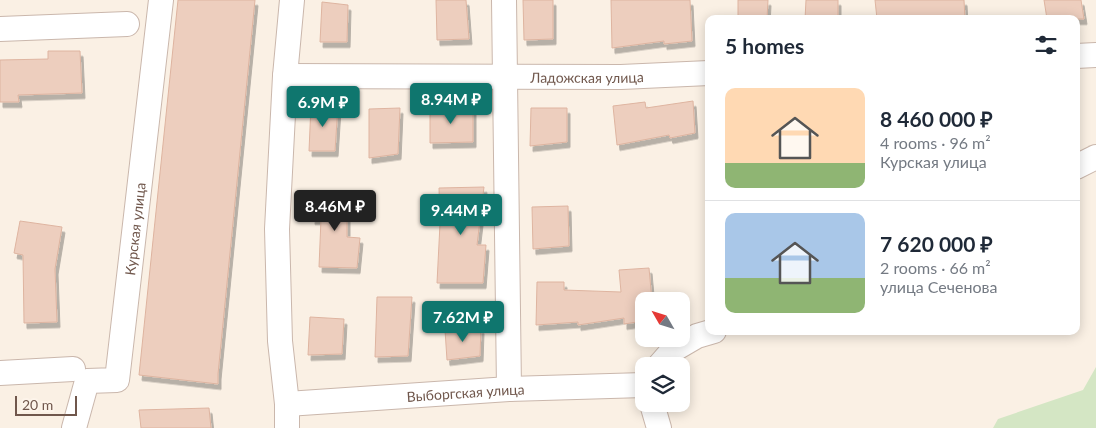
<!DOCTYPE html>
<html lang="en">
<head>
<meta charset="utf-8">
<style>
	:root { --surface:#fff; --page:#f2f2f3; --text:#1f2937; --muted:#747a83; --line:#e0e1e3; --accent:#0f766e }
	body { margin:0; font-family:Lato,sans-serif; background:var(--page); color:var(--text); height:100vh; display:flex; flex-direction:column; font-size:19px; white-space:nowrap }
	* { box-sizing:border-box; margin:0 }
	p { font-size:16px; color:var(--muted) }
	.icon { flex:none; width:28px; height:28px; fill:none; stroke:currentColor; stroke-width:2; stroke-linecap:round; stroke-linejoin:round }
	.map { position:relative; flex:1; overflow:hidden }
	.panel { position:absolute; left:705px; top:15px; width:375px; height:320px; display:flex; flex-direction:column; background:var(--surface); border-radius:10px; box-shadow:0 2px 12px #0003 }
	.panel>* { flex:none }
	.needle { width:32px; rotate:309deg }
	.controls { position:absolute; left:635px; top:292px; display:grid; gap:10px }
	.controls a { display:grid; place-items:center; width:55px; height:55px; border-radius:10px; background:var(--surface); box-shadow:0 2px 12px #0003; font-size:25px }
	.scale { position:absolute; left:15px; bottom:12px; width:62px; box-sizing:border-box; padding-left:5px; border:2px solid #70574c; border-top:0; font-size:14px; line-height:18px; white-space:nowrap; color:#70574c; -webkit-text-stroke:4px #fdf4ea; paint-order:stroke }
	.price { position:absolute; translate:-50% -42px; padding:0 11px; border-radius:5px; background:var(--accent); color:#fff; font-size:16px; line-height:32px; filter:drop-shadow(0 1px 2px #0008) }
	.price::after { content:''; position:absolute; left:50%; top:30px; width:15px; height:11px; margin-left:-8px; background:inherit; clip-path:polygon(0 0,100% 0,50% 100%) }
	.price.on { background:#222; color:#fff }
	ul { padding:0; list-style:none }
	li { display:flex; align-items:center; gap:15px; height:125px; padding:0 20px }
	li+li { border-top:1px solid var(--line) }
	li span { display:grid; place-items:center; flex:none; width:140px; height:100px; border-radius:10px; color:#555 }
	li>.icon { margin-inline-start:auto }
	span .icon { width:60px; height:60px; fill:#fffc; stroke-width:1 }
	li b { font-size:21px }
	h2 { display:flex; justify-content:space-between; align-items:center; height:60px; padding:0 20px; font-size:21px }
	.map>svg:first-child { display:block }
	.green { fill:#d4e6c4 }
	.building { fill:#edcebe; stroke:#deb4a0; filter:url(#shadow) }
	.lines { fill:none; stroke-linecap:round; stroke-linejoin:round }
	.street-casing { stroke:#cab7ac; stroke-width:26 }
	.street { stroke:#fff; stroke-width:24 }
	.labels { text-anchor:middle; dominant-baseline:central; stroke-width:4; stroke-linejoin:round; paint-order:stroke }
	.street-label { font-size:14px; fill:#70574c; stroke:#fdf4ea }
</style>
</head>
<body>
<div class="map">
<svg width="1096" height="428" viewBox="0 0 1096 428">
	<defs>
		<filter id="shadow"><feDropShadow dx="3" dy="5.5" stdDeviation="0" flood-color="#0004"/></filter>
	</defs>
	<rect width="100%" height="100%" fill="#faf0e4"/>
	<!-- green -->
	<path class="green" d="M 1096,367 L 1096,428 L 993,428 L 998,419 L 1083,390 Z"/>
	<!-- building -->
	<path class="building" d="M 178,0 L 255,0 L 218,374 L 218,384 L 139,375 Z
		M 436,0 L 466,0 L 469,39 L 437,40 Z
		M 523,0 L 553,0 L 553,39 L 524,40 Z
		M 611,0 L 690,0 L 692,41 L 664,44 L 664,41 L 612,48 Z
		M 738,0 L 768,0 L 767,19 L 738,19 Z
		M 806,0 L 838,0 L 838,19 L 805,19 Z
		M 875,0 L 964,0 L 965,19 L 877,19 Z
		M 1044,0 L 1081,0 L 1084,19 L 1047,19 Z
		M 322,2 L 348,5 L 347,42 L 320,42 Z
		M 48,51 L 80,51 L 82,93 L 18,95 L 19,102 L 0,102 L 0,60 L 48,59 Z
		M 693,101 L 695,133 L 670,138 L 669,135 L 617,145 L 613,106 L 645,102 L 646,108 Z
		M 311,105 L 338,105 L 335,151 L 309,151 Z
		M 400,108 L 398,154 L 369,158 L 369,109 Z
		M 430,108 L 473,108 L 473,142 L 430,143 Z
		M 531,108 L 567,108 L 567,142 L 530,146 Z
		M 484,187 L 477,245 L 486,245 L 483,283 L 437,283 L 440,224 L 439,188 Z
		M 347,193 L 347,237 L 360,238 L 357,268 L 319,267 L 321,219 L 312,219 L 314,194 Z
		M 568,206 L 569,246 L 533,249 L 532,207 Z
		M 20,221 L 62,227 L 55,269 L 57,322 L 24,323 L 23,255 L 14,253 Z
		M 649,268 L 652,301 L 644,301 L 644,321 L 624,324 L 624,318 L 578,325 L 578,322 L 536,325 L 537,282 L 564,282 L 564,290 L 621,292 L 619,270 Z
		M 377,297 L 412,297 L 408,356 L 375,357 Z
		M 310,317 L 344,319 L 342,354 L 308,355 Z
		M 481,328 L 480,356 L 447,360 L 445,330 Z
		M 209,408 L 211,428 L 141,428 L 139,410 Z"/>
	<g class="lines">
		<!-- street casing -->
		<g class="street-casing">
			<g id="street">
				<path d="M 504,0 L 509,389"/>
				<path d="M 0,29 L 127,24"/>
				<path d="M 1076,56 L 1096,55"/>
				<path id="s1" d="M 285,76 L 621,77 L 709,73"/>
				<path d="M 1076,167 L 1096,157"/>
				<path d="M 659,366 L 673,350 L 697,336 L 714,331"/>
				<path d="M 0,373 L 73,369"/>
				<path id="s2" d="M 287,404 L 509,389 L 644,385"/>
				<path d="M 652,404 L 659,428"/>
				<path id="s3" d="M 74,428 L 87,381 L 117,380 L 161,0"/>
				<path d="M 287,428 L 287,404 L 280,341 L 277,229 L 285,76 L 292,0"/>
			</g>
		</g>
		<!-- street -->
		<use href="#street" class="street"/>
	</g>
	<g class="labels">
		<!-- street labels -->
		<g class="street-label">
			<text stroke="none"><textPath href="#s1" startOffset="302">Ладожская улица</textPath></text>
			<text stroke="none"><textPath href="#s3" startOffset="231">Курская улица</textPath></text>
			<text stroke="none"><textPath href="#s2" startOffset="179">Выборгская улица</textPath></text>
		</g>
	</g>
</svg>
<div class="controls">
<a><svg class="needle" viewBox="-14 -14 28 28"><path d="M0-13l5 13h-10z" fill="#e53935"/><path d="M0 13l5-13h-10z" fill="#747a83"/></svg></a>
<a><svg class="icon" aria-label="layers" viewBox="0 0 24 24"><path d="M12 4l9 5-9 5-9-5zM3 14l9 5 9-5"/></svg></a>
</div>
<div class="scale">20 m</div>
<b class="price" style="left:451px;top:125px">8.94M ₽</b>
<b class="price" style="left:323px;top:128px">6.9M ₽</b>
<b class="price on" style="left:335px;top:232px">8.46M ₽</b>
<b class="price" style="left:461px;top:236px">9.44M ₽</b>
<b class="price" style="left:463px;top:343px">7.62M ₽</b>
<section class="panel">
<h2>5 homes<svg class="icon" aria-label="filters" viewBox="0 0 24 24"><path d="M4 7h16M4 17h16"/><circle cx="9" cy="7" r="2"/><circle cx="15" cy="17" r="2"/></svg></h2>
<ul>
<li><span style="background:linear-gradient(#ffd9b3 75%,#8fb573 0)"><svg class="icon" aria-label="home" viewBox="0 0 24 24"><path d="M3 11l9-7 9 7M6 9v11h12V9"/></svg></span><div><b>8 460 000 ₽</b><p>4 rooms · 96 m²</p><p>Курская улица</p></div></li>
<li><span style="background:linear-gradient(#a9c7e8 65%,#8fb573 0)"><svg class="icon" aria-label="home" viewBox="0 0 24 24"><path d="M3 11l9-7 9 7M6 9v11h12V9"/></svg></span><div><b>7 620 000 ₽</b><p>2 rooms · 66 m²</p><p>улица Сеченова</p></div></li>
</ul>
</section>
</div>
</body>
</html>
